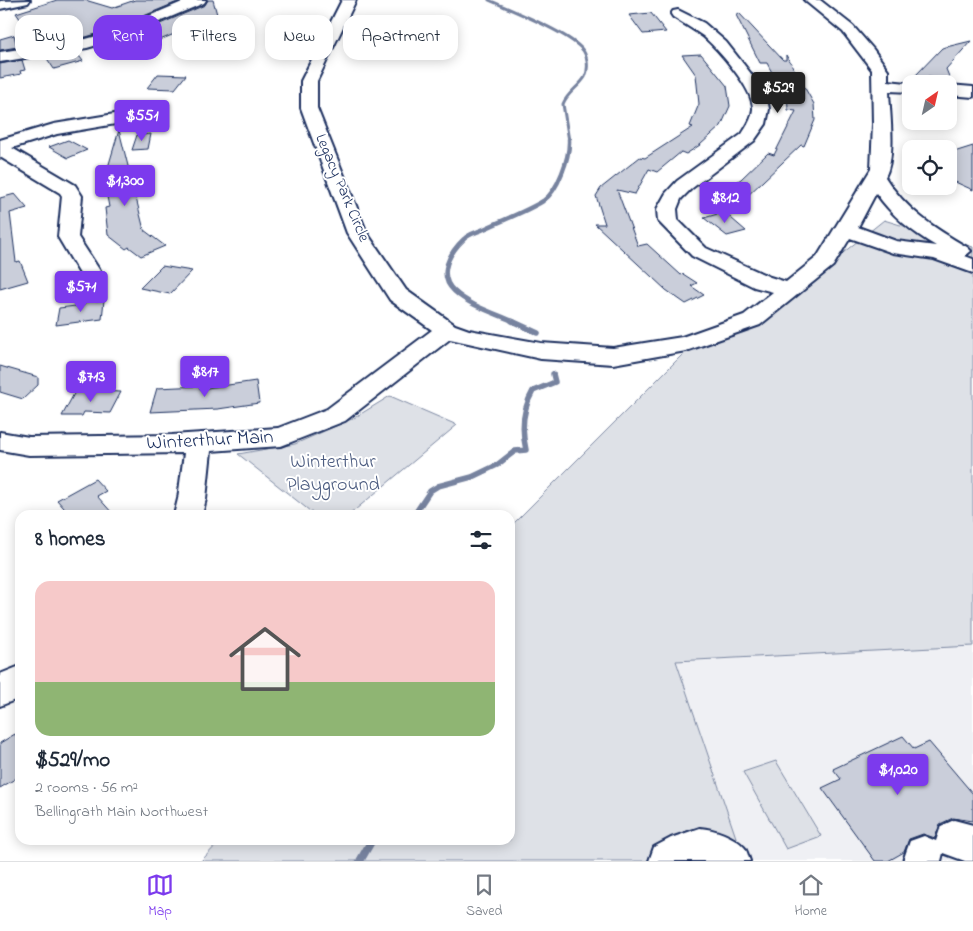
<!DOCTYPE html>
<html lang="en">
<head>
<meta charset="utf-8">
<style>
	:root { --surface:#fff; --page:#f6f6f7; --text:#1f2937; --muted:#747a83; --line:#e0e1e3; --accent:#7c3aed }
	body { margin:0; font-family:"Indie Flower",sans-serif; background:var(--page); color:var(--text); height:100vh; display:flex; flex-direction:column; font-size:19px; white-space:nowrap }
	* { box-sizing:border-box; margin:0 }
	p { font-size:16px; color:var(--muted) }
	.icon { flex:none; width:28px; height:28px; fill:none; stroke:currentColor; stroke-width:2; stroke-linecap:round; stroke-linejoin:round }
	.map { position:relative; flex:1; overflow:hidden }
	.panel { position:absolute; left:15px; top:510px; width:500px; height:335px; display:flex; flex-direction:column; background:var(--surface); border-radius:15px; box-shadow:0 2px 12px #0003 }
	.panel>* { flex:none }
	.guide { position:absolute; left:15px; top:15px; width:500px; height:45px; display:flex; gap:10px }
	.needle { width:32px; rotate:34deg }
	.fabs { position:absolute; left:902px; top:75px; display:grid; gap:10px }
	.fabs a { display:grid; place-items:center; width:55px; height:55px; border-radius:10px; background:var(--surface); box-shadow:0 2px 12px #0003; font-size:25px }
	.price { position:absolute; translate:-50% -42px; padding:0 11px; border-radius:5px; background:var(--accent); color:#fff; font-size:16px; line-height:32px; filter:drop-shadow(0 1px 2px #0008) }
	.price::after { content:''; position:absolute; left:50%; top:30px; width:15px; height:11px; margin-left:-8px; background:inherit; clip-path:polygon(0 0,100% 0,50% 100%) }
	.price.on { background:#222; color:#fff }
	ul { padding:0; list-style:none }
	li { display:grid; align-content:center; gap:10px; height:265px; padding:0 20px }
	li+li { border-top:1px solid var(--line) }
	li span { display:grid; place-items:center; height:155px; border-radius:15px; color:#555 }
	li>.icon { margin-inline-start:auto }
	span .icon { width:90px; height:90px; fill:#fffc; stroke-width:1 }
	li b { font-size:21px }
	h2 { display:flex; justify-content:space-between; align-items:center; height:60px; padding:0 20px; font-size:21px }
	.pill { padding:0 18px; border-radius:15px; background:var(--surface); box-shadow:0 2px 12px #0003; font-size:18px; line-height:45px }
	.pill.on { background:var(--accent); color:#fff }
	.dock { display:flex; justify-content:space-around; align-items:center; height:70px; border-top:1px solid var(--line); background:var(--surface); font-size:14px; color:var(--muted) }
	.dock a { display:grid; justify-items:center; gap:2px }
	.dock .on { color:var(--accent) }
	.map>svg:first-child { display:block }
	.built { fill:#eff0f4 }
	.green { fill:#dee1e7; stroke:#7c88a2 }
	.lines { fill:none; stroke-linecap:round; stroke-linejoin:round }
	.stream-far3 { stroke:#77839f; stroke-width:3 }
	.stream-far2 { stroke:#77839f; stroke-width:4.5 }
	.stream-far1 { stroke:#77839f; stroke-width:5.5 }
	.stream { stroke:#77839f; stroke-width:8 }
	.building { fill:#caceda; stroke:#1b2f5e }
	.minor-casing { stroke:#1b2f5e; stroke-width:4 }
	.minor { fill:#fff; fill-rule:evenodd }
	.labels { text-anchor:middle; dominant-baseline:central; stroke-width:4; stroke-linejoin:round; paint-order:stroke }
	.far-street-label { font-size:16px; fill:#1b2f5e; stroke:#fff }
	.street-label { font-size:20px; fill:#1b2f5e; stroke:#fff }
	.park-label { font-size:20px; fill:#4c5c80; stroke:#fff }
</style>
</head>
<body>
<div class="map">
<svg width="973" height="861" viewBox="0 0 973 861">
	<rect width="100%" height="100%" fill="#fff"/>
	<filter id="ink" filterUnits="userSpaceOnUse"><feTurbulence type="fractalNoise" baseFrequency=".02" numOctaves="2"/><feDisplacementMap in="SourceGraphic" scale="10" xChannelSelector="R" yChannelSelector="G"/><feConvolveMatrix kernelMatrix="1 2 1 2 8 2 1 2 1" color-interpolation-filters="sRGB"/></filter>
	<g filter="url(#ink)">
		<!-- built -->
		<path class="built" d="M 973,646 L 973,861 L 744,861 L 676,661 Z"/>
		<!-- green -->
		<path class="green" d="M 884,220 L 973,247 L 973,646 L 676,661 L 744,861 L 201,861 L 221,840 L 510,840 L 510,527 L 692,345 L 788,297 Z
			M 390,396 L 457,425 L 349,515 L 315,515 L 238,454 L 295,444 L 354,418 Z
			M 776,761 L 821,836 L 786,849 L 743,772 Z"/>
		<g class="lines">
			<!-- stream-far3 -->
			<path class="stream-far3" d="M 489,0 C 513,11 564,31 581,48 C 588,55 589,69 585,77 C 579,87 567,93 563,104 L 569,141"/>
			<!-- stream-far2 -->
			<path class="stream-far2" d="M 515,322 C 495,313 470,306 454,291 C 437,275 449,253 464,239 C 469,234 478,232 484,229 C 503,220 525,212 543,201 C 558,191 570,157 569,139"/>
			<!-- stream-far1 -->
			<path class="stream-far1" d="M 512,321 L 538,333
				M 414,515 L 430,491 L 438,486 L 472,477 L 497,465 L 515,451 L 526,450 C 521,429 522,410 533,391 L 555,382 L 553,374"/>
			<!-- stream -->
			<path class="stream" d="M 360,861 L 372,840"/>
		</g>
		<!-- building -->
		<path class="building" d="M 57,0 L 85,0 L 112,8 L 135,0 L 182,0 L 110,30 L 86,37 L 80,38 L 56,23 L 68,40 L 37,44 L 16,13 Z
			M 208,0 L 213,0 L 218,18 L 193,29 L 189,28 L 155,42 L 110,56 L 96,47 L 122,40 L 205,5 Z
			M 651,13 L 666,32 L 643,34 L 629,15 Z
			M 739,13 L 783,60 L 786,60 L 786,55 L 814,104 L 815,120 L 804,146 L 801,145 L 744,199 L 723,191 L 741,179 L 768,153 L 774,155 L 796,111 L 788,110 L 787,88 L 780,88 L 767,63 L 760,63 L 736,15 Z
			M 14,35 L 17,47 L 0,50 L 0,39 Z
			M 971,41 L 946,69 L 950,79 L 915,76 L 942,48 Z
			M 76,52 L 83,61 L 54,69 L 46,57 Z
			M 701,54 L 727,86 L 730,106 L 721,126 L 700,145 L 686,154 L 681,152 L 657,172 L 649,169 L 635,194 L 617,190 L 638,246 L 647,244 L 681,275 L 683,274 L 697,283 L 691,286 L 704,295 L 686,304 L 666,290 L 595,224 L 605,224 L 596,196 L 601,188 L 640,157 L 645,158 L 693,127 L 690,126 L 699,104 L 696,75 L 682,55 Z
			M 22,60 L 25,70 L 20,71 L 21,74 L 0,78 L 0,64 Z
			M 158,74 L 186,75 L 175,89 L 147,88 Z
			M 119,130 L 144,230 L 165,246 L 141,256 L 129,247 L 126,249 L 108,235 L 105,208 L 109,207 L 104,181 Z
			M 151,134 L 148,149 L 132,150 L 137,135 Z
			M 68,140 L 87,150 L 68,158 L 49,147 Z
			M 973,146 L 973,190 L 953,181 L 951,153 Z
			M 15,194 L 27,208 L 10,213 L 16,262 L 20,261 L 28,281 L 0,289 L 0,198 Z
			M 724,212 L 746,231 L 727,236 L 704,218 Z
			M 162,266 L 192,271 L 170,294 L 140,288 Z
			M 104,300 L 102,319 L 56,325 L 59,308 L 84,305 L 85,302 Z
			M 0,366 L 38,377 L 38,385 L 23,399 L 0,392 Z
			M 256,381 L 259,403 L 218,409 L 150,412 L 157,388 L 200,386 L 200,389 Z
			M 76,390 L 121,392 L 110,413 L 84,412 L 82,416 L 62,416 Z
			M 95,479 L 106,491 L 97,496 L 114,515 L 70,515 L 57,500 Z
			M 15,734 L 20,744 L 20,776 L 0,788 L 0,743 Z
			M 903,736 L 914,749 L 929,742 L 973,794 L 973,821 L 953,818 L 940,824 L 935,838 L 923,834 L 909,839 L 904,852 L 888,861 L 875,861 L 822,788 L 841,779 L 833,769 Z"/>
		<g class="lines">
			<!-- minor casing -->
			<g class="minor-casing">
				<path id="minor" d="M 30,0 L 28,3 L 0,9 L 0,1 Z
					M 187,0 L 206,0 L 204,3 L 121,38 L 87,48 L 0,62 L 0,52 L 86,39 L 111,32 Z
					M 342,0 L 356,0 L 317,81 L 317,108 L 367,233 L 406,290 L 455,325 L 469,330 L 541,343 L 613,348 L 682,337 L 744,315 L 773,292 L 754,287 L 692,256 L 658,221 L 657,209 L 666,193 L 677,181 L 742,134 C 747,126 752,119 753,109 C 754,89 717,48 703,36 C 693,29 683,23 673,17 L 671,14 L 673,11 L 678,10 L 704,23 L 726,42 L 763,89 L 767,98 L 769,109 L 766,124 L 754,141 L 691,189 L 681,199 L 677,209 L 678,220 L 706,248 L 770,277 L 786,282 L 817,257 L 871,169 L 873,124 L 872,70 L 843,32 L 804,0 L 820,0 L 853,26 L 873,49 L 888,70 L 888,81 L 917,84 L 911,84 L 911,92 L 889,91 C 890,115 896,157 885,177 C 906,210 934,228 967,247 L 971,251 L 965,256 L 973,259 L 973,273 L 934,259 L 893,253 L 850,238 L 833,266 L 760,325 L 686,351 L 613,364 L 541,359 L 450,339 L 345,421 L 281,446 L 211,451 L 206,499 L 202,515 L 174,515 L 178,499 L 184,453 L 29,455 L 0,450 L 0,432 L 29,437 L 172,435 L 278,428 L 327,409 L 432,330 L 390,300 L 347,233 L 301,108 L 301,81 ZM 876,193 C 892,216 912,232 936,246 L 896,241 L 858,227 Z
					M 949,85 L 973,87 L 973,97 L 949,95 Z
					M 145,109 L 151,110 L 154,114 L 151,118 L 57,134 L 12,148 L 75,185 L 82,196 L 78,237 L 102,274 L 99,279 L 91,281 L 83,279 L 58,237 L 62,196 L 60,193 L 0,157 L 0,140 L 54,124 Z
					M 20,666 L 20,698 L 0,706 L 0,674 Z
					M 954,820 L 973,825 L 973,861 L 965,861 L 943,853 L 941,861 L 903,861 L 910,841 L 924,836 L 936,841 L 941,826 Z
					M 700,828 C 714,829 734,836 744,847 C 747,850 748,856 750,861 L 649,861 L 654,847 L 671,838 Z"/>
			</g>
			<!-- minor -->
			<use href="#minor" class="minor"/>
		</g>
	</g>
	<g class="labels">
		<!-- far-street labels -->
		<g class="far-street-label">
			<text transform="translate(342 188) rotate(67)">Legacy Park Circle</text>
		</g>
		<!-- street labels -->
		<g class="street-label">
			<text transform="translate(210 441) rotate(-3)">Winterthur Main</text>
		</g>
		<!-- park labels -->
		<g class="park-label">
			<text x="333" y="462">Winterthur<tspan x="333" dy="23">Playground</tspan></text>
		</g>
	</g>
</svg>
<div class="fabs">
<a><svg class="needle" viewBox="-14 -14 28 28"><path d="M0-13l5 13h-10z" fill="#e53935"/><path d="M0 13l5-13h-10z" fill="#747a83"/></svg></a>
<a><svg class="icon" aria-label="locate" viewBox="0 0 24 24"><circle cx="12" cy="12" r="6"/><path d="M12 2v4M12 18v4M2 12h4M18 12h4"/></svg></a>
</div>
<b class="price on" style="left:778px;top:114px">$529</b>
<b class="price" style="left:142px;top:142px">$551</b>
<b class="price" style="left:125px;top:207px">$1,300</b>
<b class="price" style="left:725px;top:224px">$812</b>
<b class="price" style="left:81px;top:313px">$571</b>
<b class="price" style="left:205px;top:398px">$817</b>
<b class="price" style="left:91px;top:403px">$713</b>
<b class="price" style="left:898px;top:796px">$1,020</b>
<div class="guide">
<a class="pill">Buy</a>
<a class="pill on">Rent</a>
<a class="pill">Filters</a>
<a class="pill">New</a>
<a class="pill">Apartment</a>
</div>
<section class="panel">
<h2>8 homes<svg class="icon" aria-label="filters" viewBox="0 0 24 24"><path d="M4 7h16M4 17h16"/><circle cx="9" cy="7" r="2"/><circle cx="15" cy="17" r="2"/></svg></h2>
<ul>
<li><span style="background:linear-gradient(#f6c9c9 65%,#8fb573 0)"><svg class="icon" aria-label="home" viewBox="0 0 24 24"><path d="M3 11l9-7 9 7M6 9v11h12V9"/></svg></span><div><b>$529/mo</b><p>2 rooms · 56 m²</p><p>Bellingrath Main Northwest</p></div></li>
</ul>
</section>
</div>
<nav class="dock">
<a class="on"><svg class="icon" aria-label="map" viewBox="0 0 24 24"><path d="M3 6l6-2 6 2 6-2v14l-6 2-6-2-6 2zM9 4v14M15 6v14"/></svg>Map</a>
<a><svg class="icon" aria-label="saved" viewBox="0 0 24 24"><path d="M7 4h10v16l-5-4-5 4z"/></svg>Saved</a>
<a><svg class="icon" aria-label="home" viewBox="0 0 24 24"><path d="M3 11l9-7 9 7M6 9v11h12V9"/></svg>Home</a>
</nav>
</body>
</html>
